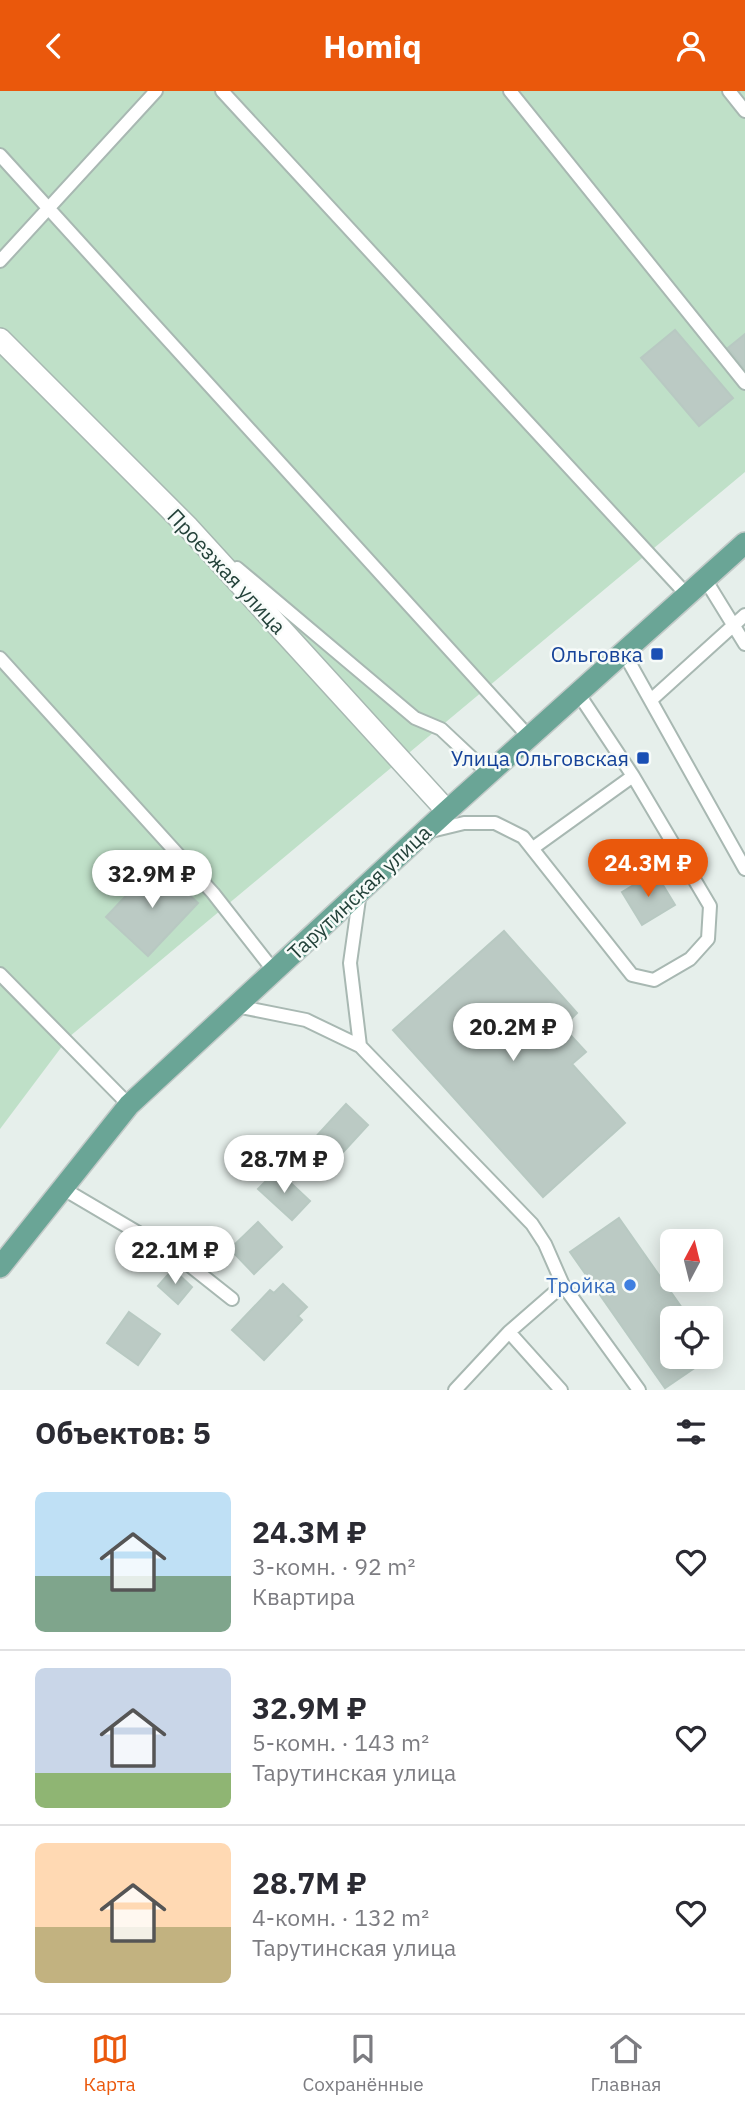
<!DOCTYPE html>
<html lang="ru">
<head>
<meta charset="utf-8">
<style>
	:root { --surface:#fff; --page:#f7f7f7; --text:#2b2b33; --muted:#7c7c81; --line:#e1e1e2; --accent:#ea580c }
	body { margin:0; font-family:"IBM Plex Sans",sans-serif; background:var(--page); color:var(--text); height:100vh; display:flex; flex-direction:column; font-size:26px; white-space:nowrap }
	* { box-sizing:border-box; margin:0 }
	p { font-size:23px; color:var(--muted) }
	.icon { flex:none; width:38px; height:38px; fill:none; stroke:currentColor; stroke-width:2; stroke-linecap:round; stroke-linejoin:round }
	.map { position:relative; height:1299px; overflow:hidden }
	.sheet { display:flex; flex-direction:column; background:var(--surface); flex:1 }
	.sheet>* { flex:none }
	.needle { width:46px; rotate:7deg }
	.tools { position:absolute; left:660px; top:1138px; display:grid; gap:14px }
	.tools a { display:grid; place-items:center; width:63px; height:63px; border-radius:10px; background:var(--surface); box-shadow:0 4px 18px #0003; font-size:35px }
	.price { position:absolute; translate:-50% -60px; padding:0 16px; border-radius:24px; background:#fff; color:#222; font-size:23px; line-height:46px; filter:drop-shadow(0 2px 4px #0008) }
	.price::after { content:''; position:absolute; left:50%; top:42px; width:21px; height:16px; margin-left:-10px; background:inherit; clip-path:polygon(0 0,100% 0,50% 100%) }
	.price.on { background:var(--accent); color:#fff }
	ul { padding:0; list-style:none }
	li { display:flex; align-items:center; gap:21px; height:175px; padding:0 35px }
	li+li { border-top:2px solid var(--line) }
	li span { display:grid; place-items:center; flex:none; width:196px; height:140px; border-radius:10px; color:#555 }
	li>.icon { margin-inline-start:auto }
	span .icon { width:84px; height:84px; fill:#fffc; stroke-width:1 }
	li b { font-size:30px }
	h2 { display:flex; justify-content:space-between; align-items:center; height:84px; padding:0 35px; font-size:30px }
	header { display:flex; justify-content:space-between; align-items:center; height:91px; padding:0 35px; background:var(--accent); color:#fff; font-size:32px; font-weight:700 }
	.dock { display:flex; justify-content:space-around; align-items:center; height:98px; border-top:2px solid var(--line); background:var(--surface); font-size:19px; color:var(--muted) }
	.dock a { display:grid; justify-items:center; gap:4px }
	.dock .on { color:var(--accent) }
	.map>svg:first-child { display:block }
	.green { fill:#bfe0c8 }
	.building { fill:#bbcac4; stroke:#b8c9c2; stroke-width:2 }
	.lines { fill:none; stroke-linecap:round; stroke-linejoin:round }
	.lane-casing { stroke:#a8b8b2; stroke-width:16 }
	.street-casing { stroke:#a8b8b2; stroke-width:24 }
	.primary-casing { stroke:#c2cac8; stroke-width:24 }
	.lane { stroke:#fff; stroke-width:12 }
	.street { stroke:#fff; stroke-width:21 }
	.primary { stroke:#6aa596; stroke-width:21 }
	.transit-dot { fill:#1a4fb4; stroke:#f7fbf9; stroke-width:2.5 }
	.shop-dot { fill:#3f7fe0; stroke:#f7fbf9; stroke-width:2.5 }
	.labels { text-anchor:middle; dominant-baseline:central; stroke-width:5; stroke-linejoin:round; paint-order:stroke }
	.street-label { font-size:21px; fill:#24423a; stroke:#f7fbf9 }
	.transit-label { font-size:21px; fill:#164399; stroke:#f7fbf9; text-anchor:end }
	.shop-label { font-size:21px; fill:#366cbe; stroke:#f7fbf9; text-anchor:end }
</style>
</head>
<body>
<header><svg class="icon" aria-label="back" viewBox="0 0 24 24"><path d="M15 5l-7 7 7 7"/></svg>Homiq<svg class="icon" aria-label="person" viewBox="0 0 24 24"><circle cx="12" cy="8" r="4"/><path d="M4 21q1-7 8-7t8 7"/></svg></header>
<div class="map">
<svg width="745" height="1299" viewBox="0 0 745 1299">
	<rect width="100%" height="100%" fill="#e6efeb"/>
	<!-- green -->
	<path class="green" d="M 0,0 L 745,0 L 745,381 L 69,946 L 0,1038 Z"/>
	<!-- building -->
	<path class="building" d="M 675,239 L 733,307 L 699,335 L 641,267 Z
		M 745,243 L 745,278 L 728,257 Z
		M 156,773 L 198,812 L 148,865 L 106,826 Z
		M 655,781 L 675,814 L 642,834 L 622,801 Z
		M 504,840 L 577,922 L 563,936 L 586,961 L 572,973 L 625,1032 L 543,1106 L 393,939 Z
		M 346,1013 L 368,1034 L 334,1071 L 312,1050 Z
		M 277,1079 L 310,1110 L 292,1129 L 258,1098 Z
		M 619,1127 L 689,1227 L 672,1227 L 672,1265 L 710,1265 L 710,1257 L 715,1263 L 665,1297 L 570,1161 Z
		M 258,1131 L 282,1156 L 254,1183 L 230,1158 Z
		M 173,1178 L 192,1196 L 178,1213 L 158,1195 Z
		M 283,1193 L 307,1216 L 298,1225 L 302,1229 L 264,1269 L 232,1239 L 270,1199 L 274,1202 Z
		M 129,1221 L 160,1243 L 138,1274 L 107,1252 Z"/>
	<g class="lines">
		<!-- lane casing -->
		<g class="lane-casing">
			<path id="lane" d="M 222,0 L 687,504
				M 510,0 L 745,292
				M 729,0 L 745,20
				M 0,64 L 529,646
				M 0,170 L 156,0
				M 237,477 L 415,627 L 441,638 L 489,683
				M 705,488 L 745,553
				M 624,562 L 745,778
				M 0,567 L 213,802 L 274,880
				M 651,609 L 745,524
				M 431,740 L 464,732 L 495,732 L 523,746 L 632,884 L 654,889 L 690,868 L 708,848 L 710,815 L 633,685
				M 533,757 L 633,685 L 578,602
				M 360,801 L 350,872 L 360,955 L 532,1133 L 545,1153 L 563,1194 L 639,1299
				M 0,883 L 129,1014
				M 236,915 L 306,929 L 360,955
				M 62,1097 L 179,1166 L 232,1208
				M 509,1241 L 563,1194
				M 455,1299 L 509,1241 L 561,1299"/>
		</g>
		<!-- street casing -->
		<g class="street-casing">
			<path id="street" d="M 0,248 L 188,436 L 447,720"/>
		</g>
		<!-- primary casing -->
		<g class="primary-casing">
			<path id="primary" d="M 0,1176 L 129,1014 L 447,720 L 745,452"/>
		</g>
		<!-- lane -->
		<use href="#lane" class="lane"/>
		<!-- street -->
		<use href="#street" class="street"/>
		<!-- primary -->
		<use href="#primary" class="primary"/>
	</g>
	<!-- markers -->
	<g class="transit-dot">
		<rect x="650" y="556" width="14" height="14" rx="3.5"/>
		<rect x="636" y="660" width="14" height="14" rx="3.5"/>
	</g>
	<circle class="shop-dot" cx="630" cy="1194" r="7"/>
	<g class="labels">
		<!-- street labels -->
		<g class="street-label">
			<text transform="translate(227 480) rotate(47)">Проезжая улица</text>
			<text transform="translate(359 801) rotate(-43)">Тарутинская улица</text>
		</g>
		<!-- transit labels -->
		<g class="transit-label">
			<text x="643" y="563">Ольговка</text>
			<text x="629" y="667">Улица Ольговская</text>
		</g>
		<!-- shop labels -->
		<g class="shop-label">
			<text x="616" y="1194">Тройка</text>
		</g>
	</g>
</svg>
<div class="tools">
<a><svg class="needle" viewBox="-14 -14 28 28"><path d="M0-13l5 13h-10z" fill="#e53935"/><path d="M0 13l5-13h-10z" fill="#7c7c81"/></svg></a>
<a><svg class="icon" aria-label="locate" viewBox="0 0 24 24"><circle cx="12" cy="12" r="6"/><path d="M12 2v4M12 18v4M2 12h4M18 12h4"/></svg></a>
</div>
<b class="price on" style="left:648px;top:808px">24.3M ₽</b>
<b class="price" style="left:152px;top:819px">32.9M ₽</b>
<b class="price" style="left:513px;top:972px">20.2M ₽</b>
<b class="price" style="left:284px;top:1104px">28.7M ₽</b>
<b class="price" style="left:175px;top:1195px">22.1M ₽</b>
</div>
<section class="sheet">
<h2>Объектов: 5<svg class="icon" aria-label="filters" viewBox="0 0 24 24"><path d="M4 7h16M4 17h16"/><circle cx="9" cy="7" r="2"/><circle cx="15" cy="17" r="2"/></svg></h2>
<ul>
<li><span style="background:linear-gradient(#bfe0f5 60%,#7fa58c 0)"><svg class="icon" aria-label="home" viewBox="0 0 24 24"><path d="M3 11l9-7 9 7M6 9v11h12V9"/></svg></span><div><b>24.3M ₽</b><p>3-комн. · 92 m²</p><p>Квартира</p></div><svg class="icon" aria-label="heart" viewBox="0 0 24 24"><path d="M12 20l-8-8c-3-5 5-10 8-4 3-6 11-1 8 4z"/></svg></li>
<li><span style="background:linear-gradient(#c9d6e8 75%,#8fb573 0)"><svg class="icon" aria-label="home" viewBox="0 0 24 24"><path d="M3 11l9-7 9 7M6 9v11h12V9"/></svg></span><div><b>32.9M ₽</b><p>5-комн. · 143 m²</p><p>Тарутинская улица</p></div><svg class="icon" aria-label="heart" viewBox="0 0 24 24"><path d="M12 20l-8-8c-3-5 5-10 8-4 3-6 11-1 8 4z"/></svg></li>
<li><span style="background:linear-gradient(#ffd9b3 60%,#c2b280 0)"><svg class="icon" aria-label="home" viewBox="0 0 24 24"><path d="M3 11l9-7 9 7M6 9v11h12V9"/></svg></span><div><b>28.7M ₽</b><p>4-комн. · 132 m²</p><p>Тарутинская улица</p></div><svg class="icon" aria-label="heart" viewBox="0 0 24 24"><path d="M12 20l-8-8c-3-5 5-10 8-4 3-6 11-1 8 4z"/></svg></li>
</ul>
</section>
<nav class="dock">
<a class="on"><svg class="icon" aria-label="map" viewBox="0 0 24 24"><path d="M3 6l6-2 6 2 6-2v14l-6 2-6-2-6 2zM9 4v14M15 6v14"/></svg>Карта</a>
<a><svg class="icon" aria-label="saved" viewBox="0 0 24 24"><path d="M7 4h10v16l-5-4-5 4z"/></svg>Сохранённые</a>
<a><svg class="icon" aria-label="home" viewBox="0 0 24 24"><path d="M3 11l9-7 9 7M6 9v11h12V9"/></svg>Главная</a>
</nav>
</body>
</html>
